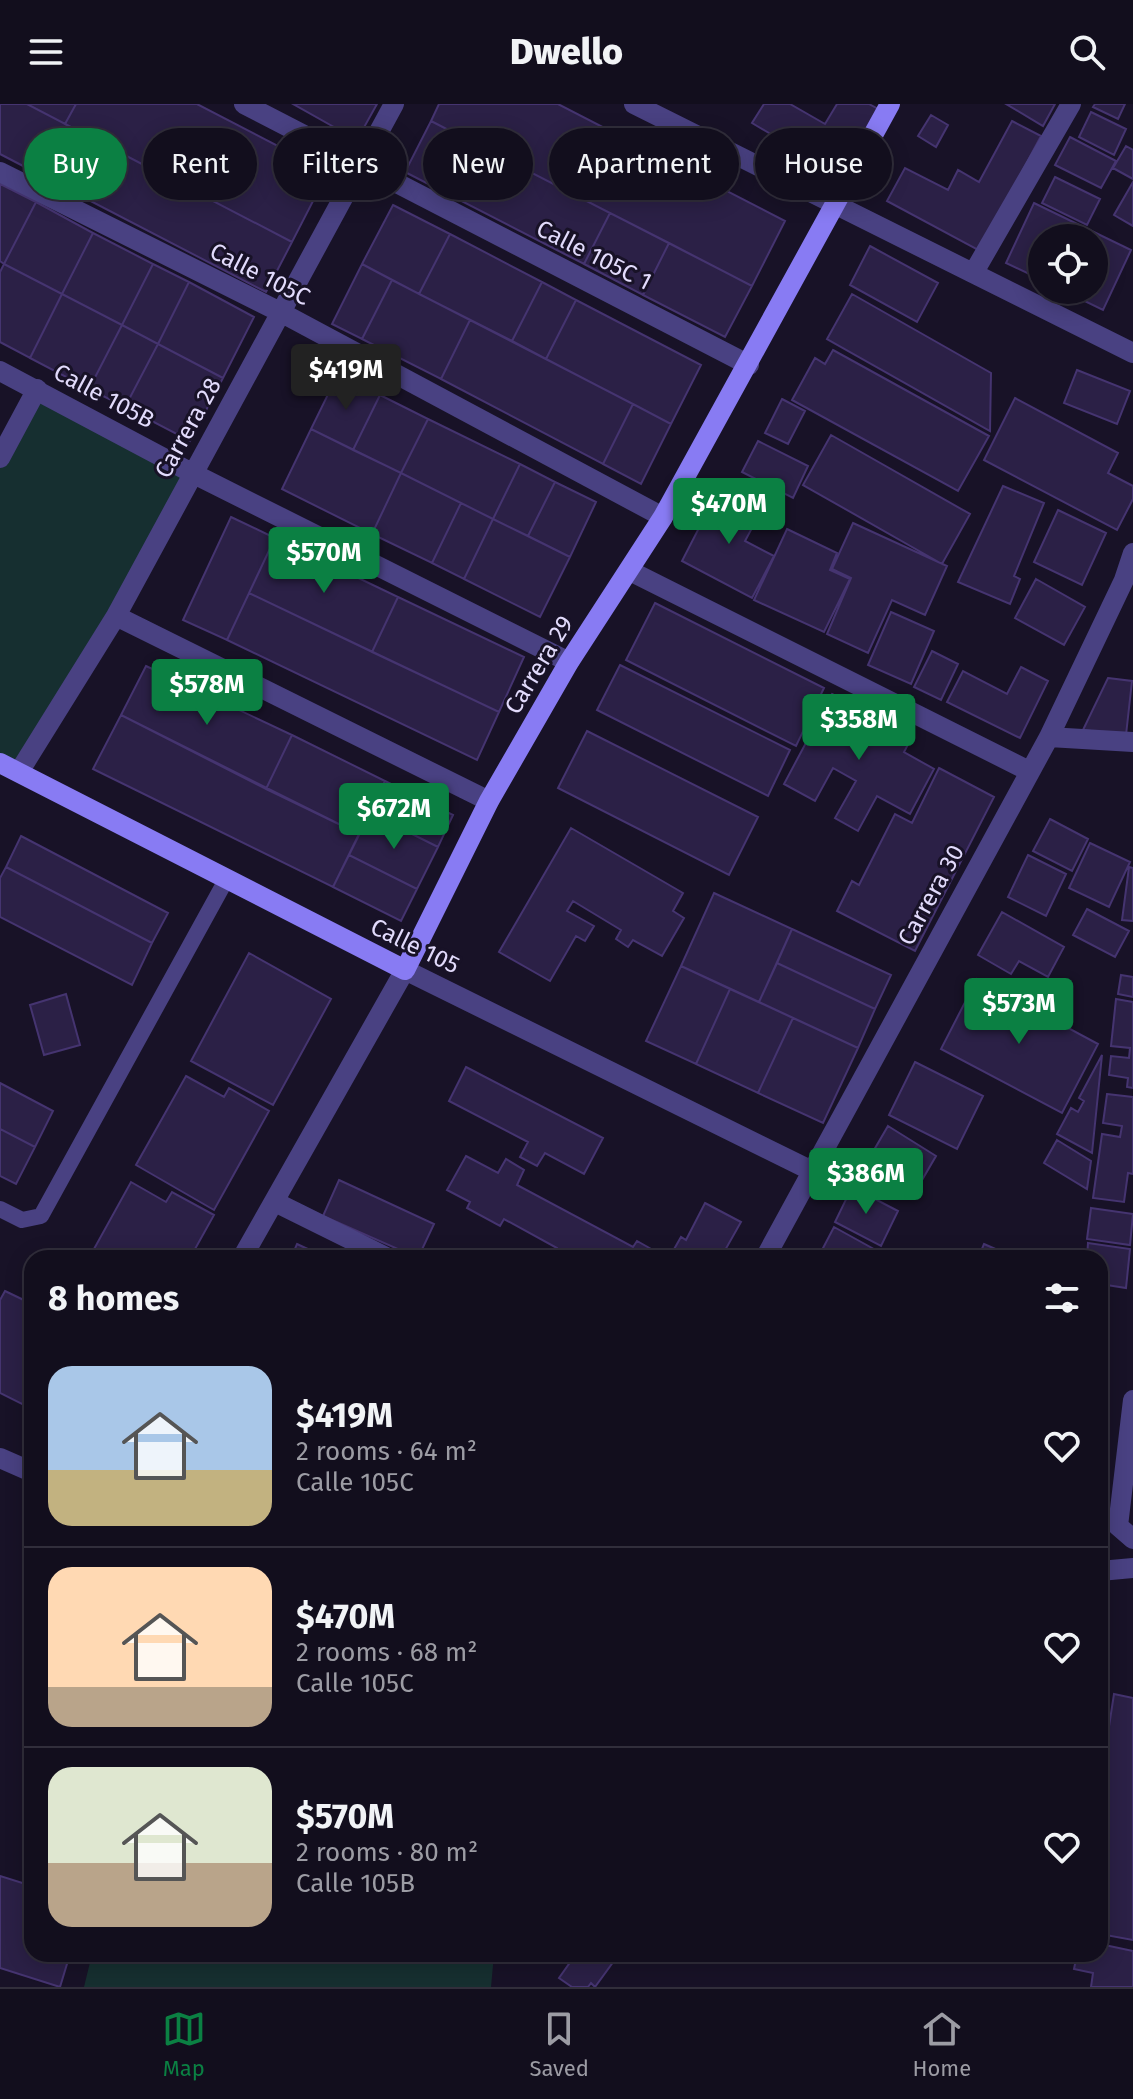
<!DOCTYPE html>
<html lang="en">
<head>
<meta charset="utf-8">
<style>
	:root { --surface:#120e1d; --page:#1f1c2a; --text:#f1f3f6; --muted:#9c9ca4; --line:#312e3b; --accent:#0b8043 }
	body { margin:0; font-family:"Fira Sans",sans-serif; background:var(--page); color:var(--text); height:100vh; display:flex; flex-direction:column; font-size:30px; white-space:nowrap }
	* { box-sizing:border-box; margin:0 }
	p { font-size:26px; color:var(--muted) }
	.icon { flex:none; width:44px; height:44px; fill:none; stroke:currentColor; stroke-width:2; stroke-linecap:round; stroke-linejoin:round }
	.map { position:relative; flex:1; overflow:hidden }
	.drawer { position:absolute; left:24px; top:1146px; width:1084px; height:712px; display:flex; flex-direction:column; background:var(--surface); border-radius:24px; box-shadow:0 4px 20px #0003,0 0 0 2px var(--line) }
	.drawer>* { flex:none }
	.banner { position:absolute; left:24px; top:24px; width:1086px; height:72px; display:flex; gap:16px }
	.buttons { position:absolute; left:1028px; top:120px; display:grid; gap:16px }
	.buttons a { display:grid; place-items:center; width:80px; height:80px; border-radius:50%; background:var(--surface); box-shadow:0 4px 20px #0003,0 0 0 2px var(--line); font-size:40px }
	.price { position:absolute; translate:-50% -68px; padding:0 18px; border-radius:8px; background:var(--accent); color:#fff; font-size:26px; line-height:52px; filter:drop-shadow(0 2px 4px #0008) }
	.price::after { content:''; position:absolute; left:50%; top:48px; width:24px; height:18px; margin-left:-12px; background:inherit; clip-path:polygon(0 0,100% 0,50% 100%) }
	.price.active { background:#222; color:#fff }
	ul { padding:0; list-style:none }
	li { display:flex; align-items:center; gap:24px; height:200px; padding:0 24px }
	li+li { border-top:2px solid var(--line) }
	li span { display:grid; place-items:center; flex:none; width:224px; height:160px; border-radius:24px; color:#555 }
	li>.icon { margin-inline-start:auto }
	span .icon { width:96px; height:96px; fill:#fffc; stroke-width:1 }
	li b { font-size:34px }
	h2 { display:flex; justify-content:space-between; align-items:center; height:96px; padding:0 24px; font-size:34px }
	.chip { padding:0 28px; border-radius:36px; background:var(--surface); box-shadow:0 4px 20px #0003,0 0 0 2px var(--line); font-size:28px; line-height:72px }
	.chip.active { background:var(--accent); color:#fff }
	header { display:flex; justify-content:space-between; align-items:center; height:104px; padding:0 24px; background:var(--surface); font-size:36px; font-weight:800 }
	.menu { display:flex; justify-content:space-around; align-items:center; height:112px; border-top:2px solid var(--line); background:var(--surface); font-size:22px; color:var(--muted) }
	.menu a { display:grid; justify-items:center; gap:4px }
	.menu .active { color:var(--accent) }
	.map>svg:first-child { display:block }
	.green { fill:#162f30 }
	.building { fill:#2b2046; stroke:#453470; stroke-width:2 }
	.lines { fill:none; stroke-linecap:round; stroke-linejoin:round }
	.lane { stroke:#494182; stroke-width:16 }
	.street { stroke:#494182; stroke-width:20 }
	.secondary { stroke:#887bf3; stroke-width:20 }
	.labels { text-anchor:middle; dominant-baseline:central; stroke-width:6; stroke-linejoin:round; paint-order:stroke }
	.street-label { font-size:24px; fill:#e2dbfc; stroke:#181227 }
</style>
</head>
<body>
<header><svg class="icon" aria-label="menu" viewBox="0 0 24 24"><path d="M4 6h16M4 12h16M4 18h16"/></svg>Dwello<svg class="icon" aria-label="search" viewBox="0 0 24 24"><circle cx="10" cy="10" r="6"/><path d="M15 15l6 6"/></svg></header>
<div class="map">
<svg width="1133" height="1883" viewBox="0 0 1133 1883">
	<rect width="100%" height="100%" fill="#181227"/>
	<!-- green -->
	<path class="green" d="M 37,285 L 192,369 L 19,668 L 0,659 L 0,354 Z
		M 92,1850 L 494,1850 L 491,1883 L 84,1883 Z"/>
	<!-- building -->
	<path class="building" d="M 0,0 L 27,0 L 292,138 L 266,188 L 0,50 Z
		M 27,0 L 76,0 L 65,20 Z
		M 76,0 L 197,0 L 328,68 L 292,138 L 65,20 Z
		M 293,0 L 377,0 L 357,36 Z
		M 439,0 L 558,0 L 785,117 L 752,182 L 431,17 Z
		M 764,0 L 790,0 L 825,20 L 837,0 L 869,0 L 878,5 L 840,71 L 752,19 Z
		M 1006,0 L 1055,0 L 1043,22 Z
		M 1095,0 L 1125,0 L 1118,15 L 1093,3 Z
		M 1091,8 L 1126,25 L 1114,51 L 1079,33 Z
		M 931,11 L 948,21 L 936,43 L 918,32 Z
		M 431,17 L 610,109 L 584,160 L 405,68 Z
		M 1012,17 L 1041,32 L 980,147 L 887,97 L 905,64 L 948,86 L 958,66 L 979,78 Z
		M 1070,33 L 1116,57 L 1101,84 L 1055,61 Z
		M 1126,42 L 1133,46 L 1133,75 L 1113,64 Z
		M 1055,73 L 1100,95 L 1087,121 L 1042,99 Z
		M 1133,78 L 1133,122 L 1114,111 Z
		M 0,80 L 36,98 L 4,160 L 0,157 Z
		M 36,98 L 93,129 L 62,190 L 4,160 Z
		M 1034,99 L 1131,146 L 1103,206 L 1062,186 L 1094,186 L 1094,134 L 1042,134 L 1042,176 L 1006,159 Z
		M 393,101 L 450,130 L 419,190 L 362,160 Z
		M 610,109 L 669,139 L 643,191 L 584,160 Z
		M 93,129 L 153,160 L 122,221 L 62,190 Z
		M 450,130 L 542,178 L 512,237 L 419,190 Z
		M 669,139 L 752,182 L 725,233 L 643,191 Z
		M 870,142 L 938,179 L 917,218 L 850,181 Z
		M 4,160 L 62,190 L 30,254 L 0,238 L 0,168 Z
		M 153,160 L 189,178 L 158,240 L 122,221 Z
		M 362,160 L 392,176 L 362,235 L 332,220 Z
		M 392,176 L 470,216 L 441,275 L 362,235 Z
		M 189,178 L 254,213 L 223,274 L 158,240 Z
		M 542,178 L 576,196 L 546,255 L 512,237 Z
		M 62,190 L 122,221 L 89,285 L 30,254 Z
		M 852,190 L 991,269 L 990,327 L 827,235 Z
		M 576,196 L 701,261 L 671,320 L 546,255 Z
		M 470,216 L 633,300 L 603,360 L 441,275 Z
		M 122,221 L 158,240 L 125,303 L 89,285 Z
		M 158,240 L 223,274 L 190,337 L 125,303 Z
		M 833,246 L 989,332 L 958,387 L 792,296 L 815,254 L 825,260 Z
		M 1077,266 L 1130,287 L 1117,320 L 1064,299 Z
		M 338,270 L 380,291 L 353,346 L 311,325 Z
		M 380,291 L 428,315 L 401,369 L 353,346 Z
		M 1015,294 L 1118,349 L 1108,369 L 1133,382 L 1133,395 L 1117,426 L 984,356 Z
		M 782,295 L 805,307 L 788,340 L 765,329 Z
		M 633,300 L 671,320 L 641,380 L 603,360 Z
		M 428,315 L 520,360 L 493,415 L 401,369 Z
		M 311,325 L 401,369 L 372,430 L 282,385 Z
		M 831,331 L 970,410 L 942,460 L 803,381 Z
		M 758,337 L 808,362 L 793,394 L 742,368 Z
		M 520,360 L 555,378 L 528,432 L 493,415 Z
		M 401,369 L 461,399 L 432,459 L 372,430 Z
		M 555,378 L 596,398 L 570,453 L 528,432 Z
		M 1003,382 L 1044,399 L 1014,472 L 1020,475 L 1010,500 L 958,478 Z
		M 718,387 L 760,409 L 745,437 L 774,452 L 752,494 L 682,457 Z
		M 461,399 L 493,415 L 464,475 L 432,459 Z
		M 1058,406 L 1106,429 L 1082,481 L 1034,458 Z
		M 231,413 L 275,434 L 227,536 L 183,516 Z
		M 493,415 L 570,453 L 540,513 L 464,475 Z
		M 853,419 L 947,462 L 925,511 L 892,496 L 868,549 L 827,530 L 851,474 L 832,465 Z
		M 787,425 L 837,449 L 830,466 L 850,475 L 824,528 L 754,496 Z
		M 275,434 L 398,493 L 372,548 L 249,489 Z
		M 1036,475 L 1085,503 L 1064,541 L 1015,514 Z
		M 249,489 L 499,608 L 477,656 L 227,536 Z
		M 398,493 L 524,553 L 499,608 L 372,548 Z
		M 655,499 L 824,584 L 796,642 L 626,556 Z
		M 891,508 L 934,527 L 911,580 L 868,561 Z
		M 932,547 L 958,560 L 941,596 L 914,583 Z
		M 620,561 L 790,646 L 768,692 L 597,606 Z
		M 146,562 L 292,631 L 266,685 L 121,611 Z
		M 1021,563 L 1048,577 L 1020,634 L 947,598 L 963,567 L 1007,590 Z
		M 1108,574 L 1132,577 L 1126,631 L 1083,626 Z
		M 832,590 L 912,633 L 904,648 L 934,665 L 910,710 L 877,692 L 858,727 L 835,714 L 856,677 L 833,664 L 815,697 L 784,680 Z
		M 121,611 L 359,730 L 333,783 L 93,665 Z
		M 587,627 L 758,713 L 729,771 L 558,684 Z
		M 292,631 L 385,677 L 359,730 L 266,685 Z
		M 939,664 L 994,693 L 915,847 L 837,807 L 852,777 L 859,781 L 895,710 L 912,719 Z
		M 385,677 L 453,711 L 438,743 L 370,709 Z
		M 370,709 L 438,743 L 417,785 L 349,751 Z
		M 1050,715 L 1088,735 L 1072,767 L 1033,747 Z
		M 571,724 L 683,789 L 673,807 L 684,814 L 662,852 L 633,836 L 628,843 L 616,835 L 621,826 L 573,797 L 567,807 L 594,822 L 585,837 L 576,832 L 550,877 L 499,848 Z
		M 21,732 L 168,809 L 152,839 L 6,763 Z
		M 1090,739 L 1130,758 L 1109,803 L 1069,784 Z
		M 349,751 L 417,785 L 401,817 L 333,783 Z
		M 1028,751 L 1066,770 L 1046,812 L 1008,793 Z
		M 6,763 L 152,839 L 132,881 L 0,813 L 0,774 Z
		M 1129,763 L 1133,764 L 1133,817 L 1122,816 Z
		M 714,789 L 792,825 L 759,898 L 681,862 Z
		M 1087,805 L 1129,827 L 1115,853 L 1073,831 Z
		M 1002,808 L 1064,843 L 1048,873 L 1019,857 L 1011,870 L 978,851 Z
		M 792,825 L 891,871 L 875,905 L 777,859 Z
		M 249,849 L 331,895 L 273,1001 L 191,957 Z
		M 777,859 L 875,905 L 858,944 L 759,898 Z
		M 681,862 L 730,885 L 696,960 L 646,937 Z
		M 1121,871 L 1133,873 L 1133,893 L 1118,890 Z
		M 977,875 L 1098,940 L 1062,1009 L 941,945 Z
		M 730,885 L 793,914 L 758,989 L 696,960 Z
		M 66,890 L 80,941 L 44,951 L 30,901 Z
		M 1116,895 L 1133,898 L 1133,984 L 1127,983 L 1128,974 L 1109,971 L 1111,952 L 1129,954 L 1130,944 L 1111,942 Z
		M 793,914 L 858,944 L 823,1019 L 758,989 Z
		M 1102,951 L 1092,1049 L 1057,1030 L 1071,1004 L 1078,1008 L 1084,997 L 1079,994 Z
		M 915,958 L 983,992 L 957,1045 L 889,1011 Z
		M 466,963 L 603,1034 L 584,1070 L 545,1049 L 537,1062 L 520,1053 L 528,1038 L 449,997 Z
		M 186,972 L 224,993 L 229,984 L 269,1007 L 214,1106 L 136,1061 Z
		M 0,979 L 53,1007 L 35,1043 L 0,1025 Z
		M 1107,990 L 1133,993 L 1133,1070 L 1128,1069 L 1124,1098 L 1093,1094 L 1102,1030 L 1120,1033 L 1122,1022 L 1103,1019 Z
		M 888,1022 L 936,1052 L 915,1088 L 867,1058 Z
		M 0,1025 L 35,1043 L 16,1080 L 0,1072 Z
		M 1057,1036 L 1091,1057 L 1087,1085 L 1044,1059 Z
		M 466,1052 L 498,1069 L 506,1055 L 524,1066 L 517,1081 L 633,1143 L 637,1137 L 667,1154 L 563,1154 L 555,1150 L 557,1144 L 504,1115 L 500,1122 L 467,1104 L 470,1098 L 447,1086 Z
		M 339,1076 L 434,1120 L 418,1154 L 323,1112 Z
		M 131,1078 L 166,1098 L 172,1088 L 214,1111 L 190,1154 L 89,1154 Z
		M 852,1083 L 898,1107 L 881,1142 L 835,1118 Z
		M 705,1099 L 741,1118 L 724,1148 L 730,1154 L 669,1154 L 681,1133 L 686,1136 Z
		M 1091,1104 L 1133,1110 L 1130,1141 L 1087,1135 Z
		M 834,1123 L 890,1154 L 831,1154 L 821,1148 Z
		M 1088,1139 L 1130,1145 L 1126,1184 L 1100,1180 L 1100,1154 L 1087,1154 Z
		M 297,1140 L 327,1154 L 291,1154 Z
		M 984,1140 L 1016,1154 L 978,1154 Z
		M 5,1187 L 32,1200 L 32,1305 L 0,1289 L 0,1196 Z
		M 1114,1590 L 1133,1594 L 1133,1836 L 1100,1830 L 1100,1681 Z
		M 0,1772 L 32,1782 L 32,1850 L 70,1850 L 60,1883 L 0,1864 Z
		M 1100,1840 L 1133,1847 L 1133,1883 L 1091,1883 L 1093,1869 L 1074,1865 L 1077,1850 L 1100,1850 Z
		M 576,1850 L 619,1850 L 595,1883 L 591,1879 L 588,1883 L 572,1883 L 559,1874 Z"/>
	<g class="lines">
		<!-- lane -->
		<path class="lane" d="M 0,1105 L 22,1116 L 41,1112 L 226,776"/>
		<!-- street -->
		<path class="street" d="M 244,0 L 749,261
			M 634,0 L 1133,249
			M 0,68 L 282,209 L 663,413
			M 974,168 L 1071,0
			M 0,267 L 192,369 L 569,558
			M 0,354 L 37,285
			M 630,467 L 1029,667
			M 116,512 L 489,697
			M 1049,633 L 1133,638
			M 19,668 L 116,512 L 394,0
			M 275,1098 L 388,1154
			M 242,1154 L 405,866 L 810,1066
			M 765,1154 L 1049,633 L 1124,476 L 1133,449
			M 1133,1296 L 1118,1422 L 1133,1435
			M 0,1354 L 32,1368
			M 1100,1467 L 1133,1464"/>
		<!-- secondary -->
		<path class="secondary" d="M 0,659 L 405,866 L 489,697 L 569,558 L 663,413 L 890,0"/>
	</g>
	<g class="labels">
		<!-- street labels -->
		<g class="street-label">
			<text transform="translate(594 151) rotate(27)">Calle 105C 1</text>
			<text transform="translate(260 170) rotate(27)">Calle 105C</text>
			<text transform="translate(104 292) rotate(28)">Calle 105B</text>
			<text transform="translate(188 324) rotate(-61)">Carrera 28</text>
			<text transform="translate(539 561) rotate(-59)">Carrera 29</text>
			<text transform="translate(931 791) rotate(-61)">Carrera 30</text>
			<text transform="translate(415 842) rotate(26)">Calle 105</text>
		</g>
	</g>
</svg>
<div class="buttons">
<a><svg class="icon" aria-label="locate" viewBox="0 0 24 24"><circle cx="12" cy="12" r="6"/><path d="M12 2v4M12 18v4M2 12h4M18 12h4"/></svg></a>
</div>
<b class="price active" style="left:346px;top:308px">$419M</b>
<b class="price" style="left:729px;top:442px">$470M</b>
<b class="price" style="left:324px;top:491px">$570M</b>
<b class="price" style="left:207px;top:623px">$578M</b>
<b class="price" style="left:859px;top:658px">$358M</b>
<b class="price" style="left:394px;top:747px">$672M</b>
<b class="price" style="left:1019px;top:942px">$573M</b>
<b class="price" style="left:866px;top:1112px">$386M</b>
<div class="banner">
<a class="chip active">Buy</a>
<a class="chip">Rent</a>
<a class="chip">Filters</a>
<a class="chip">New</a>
<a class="chip">Apartment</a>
<a class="chip">House</a>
</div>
<section class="drawer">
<h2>8 homes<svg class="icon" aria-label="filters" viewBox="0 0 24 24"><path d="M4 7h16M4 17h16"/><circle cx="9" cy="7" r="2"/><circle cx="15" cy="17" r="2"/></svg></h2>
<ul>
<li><span style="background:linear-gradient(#a9c7e8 65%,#c2b280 0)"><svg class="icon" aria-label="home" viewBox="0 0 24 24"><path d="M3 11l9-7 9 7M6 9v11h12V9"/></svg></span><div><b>$419M</b><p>2 rooms · 64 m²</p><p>Calle 105C</p></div><svg class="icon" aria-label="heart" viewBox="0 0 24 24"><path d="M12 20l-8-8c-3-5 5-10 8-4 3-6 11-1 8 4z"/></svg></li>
<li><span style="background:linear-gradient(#ffd9b3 75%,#b9a48a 0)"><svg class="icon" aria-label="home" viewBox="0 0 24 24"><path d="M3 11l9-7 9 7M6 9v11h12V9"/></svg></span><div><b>$470M</b><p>2 rooms · 68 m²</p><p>Calle 105C</p></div><svg class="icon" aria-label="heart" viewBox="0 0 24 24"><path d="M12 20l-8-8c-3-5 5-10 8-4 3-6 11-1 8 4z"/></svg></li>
<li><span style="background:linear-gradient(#dfe7d0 60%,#b9a48a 0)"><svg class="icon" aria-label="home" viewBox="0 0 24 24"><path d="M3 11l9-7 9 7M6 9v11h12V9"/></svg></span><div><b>$570M</b><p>2 rooms · 80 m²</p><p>Calle 105B</p></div><svg class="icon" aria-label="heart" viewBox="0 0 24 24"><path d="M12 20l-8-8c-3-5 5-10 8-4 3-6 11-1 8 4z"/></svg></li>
</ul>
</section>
</div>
<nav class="menu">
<a class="active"><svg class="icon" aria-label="map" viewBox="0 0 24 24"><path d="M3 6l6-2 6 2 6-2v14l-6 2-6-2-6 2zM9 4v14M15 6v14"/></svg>Map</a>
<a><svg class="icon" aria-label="saved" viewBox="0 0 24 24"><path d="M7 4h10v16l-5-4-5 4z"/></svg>Saved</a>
<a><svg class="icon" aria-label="home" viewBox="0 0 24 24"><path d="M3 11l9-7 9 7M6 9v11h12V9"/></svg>Home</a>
</nav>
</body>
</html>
